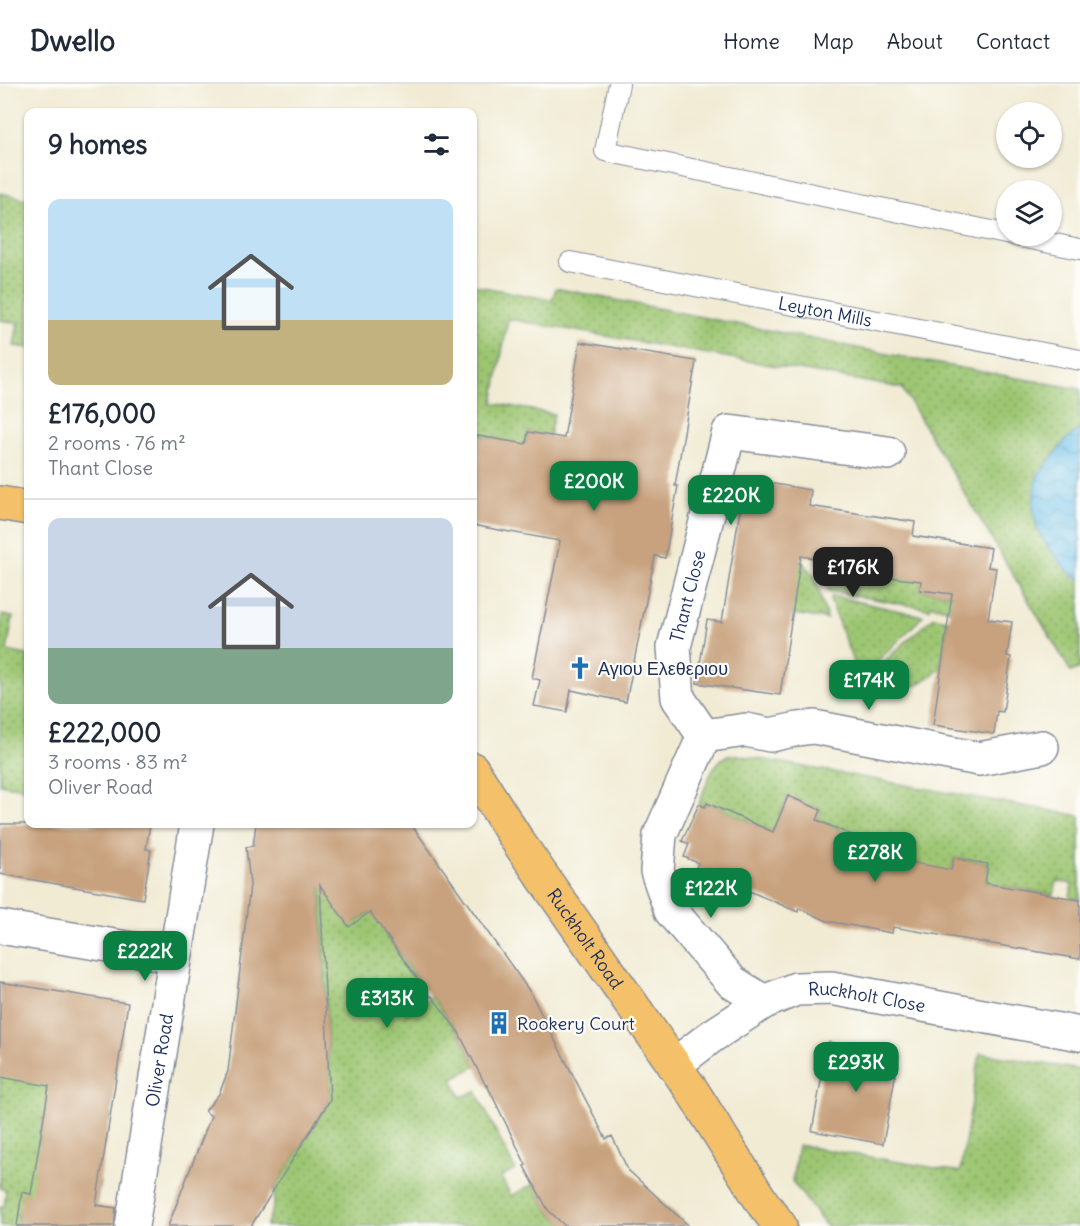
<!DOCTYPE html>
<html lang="en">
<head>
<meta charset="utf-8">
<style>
	:root { --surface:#fff; --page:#f6f6f7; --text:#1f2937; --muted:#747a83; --line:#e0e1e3; --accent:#0b8043 }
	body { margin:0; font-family:Delius,sans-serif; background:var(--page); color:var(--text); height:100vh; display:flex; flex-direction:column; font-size:22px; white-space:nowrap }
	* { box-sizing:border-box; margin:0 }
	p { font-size:20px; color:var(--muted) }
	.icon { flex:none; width:33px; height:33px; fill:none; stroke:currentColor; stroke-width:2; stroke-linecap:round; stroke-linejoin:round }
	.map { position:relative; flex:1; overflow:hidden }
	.sheet { position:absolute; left:24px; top:24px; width:453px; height:720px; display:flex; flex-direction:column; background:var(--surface); border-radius:12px; box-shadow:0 2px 4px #0004 }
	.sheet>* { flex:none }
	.fabs { position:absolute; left:996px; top:18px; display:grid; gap:12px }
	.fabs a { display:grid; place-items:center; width:66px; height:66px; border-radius:50%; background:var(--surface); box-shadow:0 2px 4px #0004; font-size:30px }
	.price { position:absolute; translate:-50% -51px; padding:0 14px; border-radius:12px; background:var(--accent); color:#fff; font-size:20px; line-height:39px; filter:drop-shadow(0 2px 3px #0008) }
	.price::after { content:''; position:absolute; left:50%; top:36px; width:18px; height:14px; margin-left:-9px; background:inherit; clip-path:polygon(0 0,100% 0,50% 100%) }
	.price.current { background:#222; color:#fff }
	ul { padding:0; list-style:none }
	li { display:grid; align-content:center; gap:12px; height:318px; padding:0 24px }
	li+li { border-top:2px solid var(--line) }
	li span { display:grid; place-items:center; height:186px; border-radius:12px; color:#555 }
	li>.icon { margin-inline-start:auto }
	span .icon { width:108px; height:108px; fill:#fffc; stroke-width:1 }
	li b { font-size:26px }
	h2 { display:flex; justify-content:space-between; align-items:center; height:72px; padding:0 24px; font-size:26px }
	header { display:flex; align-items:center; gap:36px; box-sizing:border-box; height:84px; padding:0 30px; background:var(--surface); border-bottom:2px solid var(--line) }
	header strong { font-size:28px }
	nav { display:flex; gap:33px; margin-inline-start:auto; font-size:21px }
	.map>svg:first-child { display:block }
	.grass { fill:url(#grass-dots); stroke:#5c7a68; stroke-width:1.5 }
	.water { fill:url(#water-waves); stroke:#4579a4; stroke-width:1.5 }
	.building { fill:#c8a27e }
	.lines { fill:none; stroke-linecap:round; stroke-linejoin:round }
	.service-casing { stroke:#868d99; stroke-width:22 }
	.minor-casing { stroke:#868d99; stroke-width:36 }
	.tertiary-casing { stroke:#868d99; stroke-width:36 }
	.primary-casing { stroke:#868d99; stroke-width:36 }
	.service { stroke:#fff; stroke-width:20 }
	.minor { stroke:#fff; stroke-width:33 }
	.tertiary { stroke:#fff; stroke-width:33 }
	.primary { stroke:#f4c16a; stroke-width:33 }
	.labels { text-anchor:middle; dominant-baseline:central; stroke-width:4.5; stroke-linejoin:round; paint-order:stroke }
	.street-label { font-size:18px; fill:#1b2f5e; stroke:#fdfcf7 }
	.poi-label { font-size:18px; fill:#1b2f5e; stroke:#fdfcf7; text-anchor:start }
</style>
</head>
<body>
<header>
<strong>Dwello</strong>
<nav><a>Home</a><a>Map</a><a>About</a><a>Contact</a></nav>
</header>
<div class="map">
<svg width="1080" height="1142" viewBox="0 0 1080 1142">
	<defs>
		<pattern id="grass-dots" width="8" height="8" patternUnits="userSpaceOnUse" patternTransform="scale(1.5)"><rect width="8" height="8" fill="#9dc672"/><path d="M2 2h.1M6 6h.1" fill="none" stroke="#7fa161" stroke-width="1.8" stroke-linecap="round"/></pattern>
		<pattern id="water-waves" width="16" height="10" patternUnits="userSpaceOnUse" patternTransform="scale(1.5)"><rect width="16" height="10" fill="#6fc3eb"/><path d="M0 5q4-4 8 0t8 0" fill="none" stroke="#5a9fc2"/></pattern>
	</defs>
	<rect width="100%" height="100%" fill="#fdfcf7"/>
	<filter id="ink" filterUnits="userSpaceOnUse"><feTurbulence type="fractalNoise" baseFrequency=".0167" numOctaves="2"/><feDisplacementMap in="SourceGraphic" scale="12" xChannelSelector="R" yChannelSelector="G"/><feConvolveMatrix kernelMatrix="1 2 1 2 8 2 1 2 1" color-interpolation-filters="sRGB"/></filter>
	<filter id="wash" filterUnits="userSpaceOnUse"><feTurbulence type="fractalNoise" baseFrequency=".008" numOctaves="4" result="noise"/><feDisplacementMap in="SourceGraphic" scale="24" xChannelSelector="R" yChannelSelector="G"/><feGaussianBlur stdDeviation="1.35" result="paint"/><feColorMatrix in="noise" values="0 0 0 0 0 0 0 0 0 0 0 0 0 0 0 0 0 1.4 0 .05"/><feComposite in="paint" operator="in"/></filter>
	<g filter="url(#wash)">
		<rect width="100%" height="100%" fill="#f1ebd4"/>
		<!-- grass -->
		<path class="grass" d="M 0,109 L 28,115 L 28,264 L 14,262 L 18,239 L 0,236 Z
			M 472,201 L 552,216 L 556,204 L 928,278 L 1080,305 L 1080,584 L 1071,588 L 902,304 L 508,235 L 493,319 L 554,330 L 549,352 L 528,348 L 518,401 L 500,397 L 507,357 L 473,351 Z
			M 812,467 L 819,475 L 864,482 L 863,490 L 922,490 L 920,506 L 970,513 L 951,526 L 931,521 L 930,525 L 829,507 Z
			M 800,475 L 815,493 L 827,535 L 786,529 Z
			M 832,512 L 923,532 L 864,591 L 858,591 L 830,516 Z
			M 2,531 L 13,533 L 7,567 L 28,571 L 28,705 L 0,700 L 0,545 Z
			M 933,533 L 948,536 L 941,585 L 916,602 L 868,592 Z
			M 738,671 L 1080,732 L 1080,816 L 1070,814 L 1072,800 L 1057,797 L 1054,811 L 985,799 L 988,779 L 954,774 L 950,793 L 917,779 L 883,773 L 884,763 L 854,757 L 840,772 L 849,750 L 817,736 L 821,726 L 788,712 L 773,748 L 707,719 L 705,723 L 699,720 C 705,705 711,679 727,672 C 731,671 734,671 738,671 Z
			M 319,758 L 356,838 L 375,825 L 387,853 L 417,895 L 395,911 L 407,930 L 432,912 L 459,949 L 476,982 L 452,995 L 461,1013 L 476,1007 L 515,1086 L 501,1093 L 511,1112 L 534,1100 L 548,1126 L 565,1142 L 266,1142 L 274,1122 L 274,1105 L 330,1016 Z
			M 980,969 L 1080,986 L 1080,1142 L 826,1142 L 792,1097 L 798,1061 L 960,1088 Z
			M 0,984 L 113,1012 L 110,1037 L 70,1031 L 69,1035 L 44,1031 L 39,1060 L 72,1093 L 100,1098 L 96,1120 L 19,1127 L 17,1142 L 0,1142 L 0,1123 L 4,1123 L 6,1106 L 0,1104 Z"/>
		<!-- water -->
		<path class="water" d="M 1080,345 L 1080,496 L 1073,492 L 1049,465 L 1037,444 L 1033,422 L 1037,392 L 1067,355 Z"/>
		<g id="blocks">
			<!-- building -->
			<path class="building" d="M 580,258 L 696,277 L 675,402 L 678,402 L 665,474 L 655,472 L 626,618 L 571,606 L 567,628 L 534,622 L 540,596 L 532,594 L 560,457 L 472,441 L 472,351 L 526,360 L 528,348 L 564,354 Z
				M 745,395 L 811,406 L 809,422 L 915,438 L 913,452 L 991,464 L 988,483 L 996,484 L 988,535 L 1012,538 L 1007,572 L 1011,573 L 1003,628 L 997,627 L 994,650 L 933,641 L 952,510 L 920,506 L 921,497 L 863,490 L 864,482 L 801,472 L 780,611 L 697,599 L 707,536 L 722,538 Z
				M 788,712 L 821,726 L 817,736 L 884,765 L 883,773 L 951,786 L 954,774 L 988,780 L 985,799 L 1080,816 L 1080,875 L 893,843 L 892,849 L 827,837 L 799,824 L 798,828 L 696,784 L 698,779 L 684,773 L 689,760 L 682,757 L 699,720 L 705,723 L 707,719 L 773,748 Z
				M 0,740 L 150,740 L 146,765 L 151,766 L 143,815 L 0,790 Z
				M 256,740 L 411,740 L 530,908 L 606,1055 L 612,1052 L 628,1086 L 689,1142 L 565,1142 L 548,1126 L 524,1082 L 526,1081 L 487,1001 L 486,1002 L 459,949 L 432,912 L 430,913 L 370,828 L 349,843 L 320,801 L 330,1016 L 251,1142 L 168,1142 L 211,1032 L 205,1027 L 219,1010 L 228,987 L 250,801 L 246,763 L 253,762 Z
				M 0,898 L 128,919 L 96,1121 L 116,1124 L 114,1142 L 17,1142 L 22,1108 L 31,1110 L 49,1002 L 0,993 Z
				M 828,958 L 899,971 L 883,1060 L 812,1047 Z"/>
		</g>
	</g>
	<g filter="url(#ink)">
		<use href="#blocks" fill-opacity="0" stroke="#868d99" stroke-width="1.5"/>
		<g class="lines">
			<!-- service casing -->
			<g class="service-casing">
				<g id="service">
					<path d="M 619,0 L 605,67 L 1006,150"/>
					<path d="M 1015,152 L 1080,165"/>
					<path id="s1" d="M 570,178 L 1080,276"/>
				</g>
			</g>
			<!-- minor casing -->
			<g class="minor-casing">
				<g id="minor">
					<path id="s2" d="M 704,652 L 678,614 L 674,563 L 729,348 L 888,369"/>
					<path d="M 704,652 L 746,646 L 770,651 L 798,645 L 814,643 L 979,675 L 1042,663"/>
					<path d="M 704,652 L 660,751 L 657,787 L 671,827 L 732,898 L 764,918"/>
					<path d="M 0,843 L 175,872"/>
					<path id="s3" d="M 674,981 L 712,952 L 764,918 L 796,905 L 831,904 L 1080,950"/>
				</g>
			</g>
			<!-- tertiary casing -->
			<g class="tertiary-casing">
				<g id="tertiary">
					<path id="s4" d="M 132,1142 L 197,740"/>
				</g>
			</g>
			<!-- primary casing -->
			<g class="primary-casing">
				<g id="primary">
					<path d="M 0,419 L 28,424"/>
					<path id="s5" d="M 472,685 L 519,759 L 693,1008 L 762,1118 L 780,1142"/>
				</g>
			</g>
			<!-- service -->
			<use href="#service" class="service"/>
			<!-- minor -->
			<use href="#minor" class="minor"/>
			<!-- tertiary -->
			<use href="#tertiary" class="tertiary"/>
			<!-- primary -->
			<use href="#primary" class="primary"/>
		</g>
	</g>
	<!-- icons -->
	<defs>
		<g id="church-bare" transform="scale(1.8)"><path d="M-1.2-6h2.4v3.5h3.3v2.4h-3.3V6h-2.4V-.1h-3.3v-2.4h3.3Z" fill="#1f6fb2" stroke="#fdfcf7" stroke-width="2.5" paint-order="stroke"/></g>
		<g id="building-bare" transform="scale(1.8)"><path d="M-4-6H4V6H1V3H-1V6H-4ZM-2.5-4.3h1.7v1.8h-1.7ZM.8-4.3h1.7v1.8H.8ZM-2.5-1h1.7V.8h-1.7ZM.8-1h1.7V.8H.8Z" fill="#1f6fb2" stroke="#fdfcf7" stroke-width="2.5" paint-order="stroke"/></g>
	</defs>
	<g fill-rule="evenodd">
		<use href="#church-bare" x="580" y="584"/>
		<use href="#building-bare" x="499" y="939"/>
	</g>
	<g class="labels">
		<!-- street labels -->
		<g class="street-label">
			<text stroke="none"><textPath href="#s1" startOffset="260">Leyton Mills</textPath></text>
			<text stroke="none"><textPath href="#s2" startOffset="150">Thant Close</textPath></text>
			<text stroke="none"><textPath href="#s5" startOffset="204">Ruckholt Road</textPath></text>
			<text stroke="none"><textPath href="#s3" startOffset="216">Ruckholt Close</textPath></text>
			<text stroke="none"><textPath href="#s4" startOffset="168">Oliver Road</textPath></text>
		</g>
		<!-- poi labels -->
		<g class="poi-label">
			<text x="598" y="584">Αγιου Ελεθεριου</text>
			<text x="517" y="939">Rookery Court</text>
		</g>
	</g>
</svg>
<div class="fabs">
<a><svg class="icon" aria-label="locate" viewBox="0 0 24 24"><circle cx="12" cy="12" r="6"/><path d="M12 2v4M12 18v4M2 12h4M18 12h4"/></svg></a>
<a><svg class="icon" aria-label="layers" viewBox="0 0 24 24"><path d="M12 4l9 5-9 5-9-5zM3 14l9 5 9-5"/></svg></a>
</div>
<b class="price" style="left:594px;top:428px">£200K</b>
<b class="price" style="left:731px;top:442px">£220K</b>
<b class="price current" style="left:853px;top:514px">£176K</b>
<b class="price" style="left:869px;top:627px">£174K</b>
<b class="price" style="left:875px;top:799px">£278K</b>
<b class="price" style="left:711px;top:835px">£122K</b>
<b class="price" style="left:145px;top:898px">£222K</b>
<b class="price" style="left:387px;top:945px">£313K</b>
<b class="price" style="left:856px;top:1009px">£293K</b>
<section class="sheet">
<h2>9 homes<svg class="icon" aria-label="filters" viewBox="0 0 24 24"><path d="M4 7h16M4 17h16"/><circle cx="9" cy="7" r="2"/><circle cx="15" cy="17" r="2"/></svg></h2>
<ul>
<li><span style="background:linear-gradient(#bfe0f5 65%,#c2b280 0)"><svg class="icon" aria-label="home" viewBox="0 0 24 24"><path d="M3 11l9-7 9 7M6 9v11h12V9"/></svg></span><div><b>£176,000</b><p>2 rooms · 76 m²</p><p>Thant Close</p></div></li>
<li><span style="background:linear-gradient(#c9d6e8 70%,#7fa58c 0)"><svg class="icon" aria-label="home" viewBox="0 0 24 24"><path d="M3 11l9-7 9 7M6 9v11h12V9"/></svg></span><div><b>£222,000</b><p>3 rooms · 83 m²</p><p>Oliver Road</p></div></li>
</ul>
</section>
</div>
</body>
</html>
